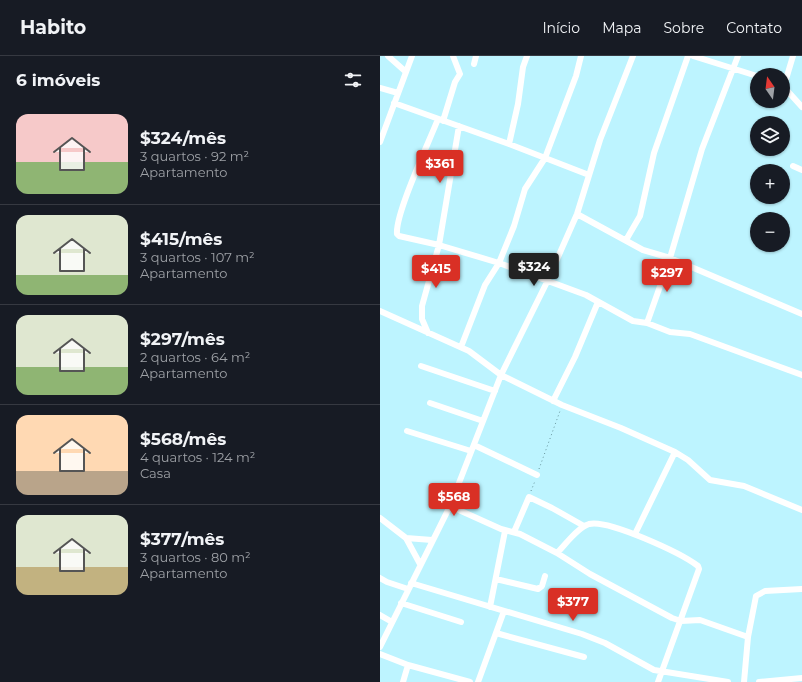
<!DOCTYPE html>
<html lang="pt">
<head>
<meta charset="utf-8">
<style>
	:root { --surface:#171b24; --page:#242831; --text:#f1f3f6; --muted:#9ea1a6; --line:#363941; --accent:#d93025 }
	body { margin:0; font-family:Montserrat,sans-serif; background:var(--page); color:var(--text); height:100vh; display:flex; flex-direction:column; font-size:15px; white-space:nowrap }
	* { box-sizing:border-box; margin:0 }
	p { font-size:13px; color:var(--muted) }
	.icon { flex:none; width:22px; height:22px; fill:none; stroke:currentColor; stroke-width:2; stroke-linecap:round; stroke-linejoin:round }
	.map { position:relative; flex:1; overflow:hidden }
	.details { display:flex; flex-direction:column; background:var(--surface); width:380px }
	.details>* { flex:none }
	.needle { width:26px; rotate:346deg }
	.controls { position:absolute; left:370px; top:12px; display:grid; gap:8px }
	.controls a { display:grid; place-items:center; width:40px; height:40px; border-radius:50%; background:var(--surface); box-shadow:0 1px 3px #0004; font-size:20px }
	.price { position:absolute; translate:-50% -34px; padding:0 9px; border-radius:4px; background:var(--accent); color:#fff; font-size:13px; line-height:26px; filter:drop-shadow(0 1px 2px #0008) }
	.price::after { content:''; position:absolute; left:50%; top:24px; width:12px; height:9px; margin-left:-6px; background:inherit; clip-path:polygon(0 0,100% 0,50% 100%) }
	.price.active { background:#222; color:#fff }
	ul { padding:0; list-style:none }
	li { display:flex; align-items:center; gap:12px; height:100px; padding:0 16px }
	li+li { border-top:1px solid var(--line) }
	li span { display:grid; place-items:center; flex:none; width:112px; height:80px; border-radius:12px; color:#555 }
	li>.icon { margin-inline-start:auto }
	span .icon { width:48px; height:48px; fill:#fffc; stroke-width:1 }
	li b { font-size:17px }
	h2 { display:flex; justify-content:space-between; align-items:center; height:48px; padding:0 16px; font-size:17px }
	header { display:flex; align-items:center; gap:24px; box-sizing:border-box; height:56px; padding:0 20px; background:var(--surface); border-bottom:1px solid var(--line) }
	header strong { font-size:19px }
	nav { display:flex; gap:22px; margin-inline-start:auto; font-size:14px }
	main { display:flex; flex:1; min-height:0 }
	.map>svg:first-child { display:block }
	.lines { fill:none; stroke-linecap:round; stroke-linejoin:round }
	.path { stroke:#67949c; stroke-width:1; stroke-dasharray:1 3; stroke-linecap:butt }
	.street { stroke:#fff; stroke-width:6 }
</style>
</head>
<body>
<header>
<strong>Habito</strong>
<nav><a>Início</a><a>Mapa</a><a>Sobre</a><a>Contato</a></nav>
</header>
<main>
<section class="details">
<h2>6 imóveis<svg class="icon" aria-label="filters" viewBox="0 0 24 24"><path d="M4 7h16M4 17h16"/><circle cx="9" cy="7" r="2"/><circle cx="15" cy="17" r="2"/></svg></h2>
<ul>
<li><span style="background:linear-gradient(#f6c9c9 60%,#8fb573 0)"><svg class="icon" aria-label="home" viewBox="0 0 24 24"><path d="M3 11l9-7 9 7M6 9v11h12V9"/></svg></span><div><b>$324/mês</b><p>3 quartos · 92 m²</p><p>Apartamento</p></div></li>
<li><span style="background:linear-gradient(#dfe7d0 75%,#8fb573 0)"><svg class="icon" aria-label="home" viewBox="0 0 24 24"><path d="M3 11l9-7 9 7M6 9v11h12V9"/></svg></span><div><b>$415/mês</b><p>3 quartos · 107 m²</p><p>Apartamento</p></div></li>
<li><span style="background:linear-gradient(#dfe7d0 65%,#8fb573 0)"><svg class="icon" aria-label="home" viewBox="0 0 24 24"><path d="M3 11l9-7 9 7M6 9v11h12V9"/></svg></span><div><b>$297/mês</b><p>2 quartos · 64 m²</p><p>Apartamento</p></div></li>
<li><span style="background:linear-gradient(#ffd9b3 70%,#b9a48a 0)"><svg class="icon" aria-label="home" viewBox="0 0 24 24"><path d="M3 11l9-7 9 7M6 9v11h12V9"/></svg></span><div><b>$568/mês</b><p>4 quartos · 124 m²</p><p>Casa</p></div></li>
<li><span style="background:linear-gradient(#dfe7d0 65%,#c2b280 0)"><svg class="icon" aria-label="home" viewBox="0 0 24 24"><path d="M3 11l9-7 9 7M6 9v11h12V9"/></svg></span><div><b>$377/mês</b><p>3 quartos · 80 m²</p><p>Apartamento</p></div></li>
</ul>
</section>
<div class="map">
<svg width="422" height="626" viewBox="0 0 422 626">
	<rect width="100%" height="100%" fill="#bdf4ff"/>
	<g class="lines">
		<!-- path -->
		<path class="path" d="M 159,413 L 180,355
			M 151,435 L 155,425"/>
		<!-- street -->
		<path class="street" d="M 8,0 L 26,16
			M 313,0 L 377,20
			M 94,8 L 96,0
			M 403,30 L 422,51
			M 404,30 L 413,0
			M 0,32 L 18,37
			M 14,47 L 129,88 L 209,119
			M 58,63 C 49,86 15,158 17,178 L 19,180 L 59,189 L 119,207 L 206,239 L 253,265 L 267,267 L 290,276 L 310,278 L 422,319
			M 63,65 L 75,26 L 80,18 L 73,0
			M 0,86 L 32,0
			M 129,88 L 138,48 L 143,11 L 147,0
			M 413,110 L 422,114
			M 197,158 L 263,194 L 290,202 L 422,258
			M 246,184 L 260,160 L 274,97 L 308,0
			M 0,255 L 89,295 L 121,319 L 182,349 L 241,372 L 295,396 L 308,404 L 330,424 L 364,430 L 422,454
			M 267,267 L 290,202 L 322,93 L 358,0
			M 48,277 L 42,263 L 42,250 L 59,189 L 79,70
			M 81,291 L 105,229 L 119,207 L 134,170 L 145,133 L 165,102 L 196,20 L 201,0
			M 41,310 L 115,335
			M 173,345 L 195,301 L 218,246
			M 50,347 L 103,365
			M 27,375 L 91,395
			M 94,389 L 157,419
			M 70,450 L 121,473 L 140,478 L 177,497 L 210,518 L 292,562 L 301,565 L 320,564 L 368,581
			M 0,462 L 26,482 L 40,508
			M 134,476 L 149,441 L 172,452 L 204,470
			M 255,478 L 295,396
			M 26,482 L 52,484
			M 177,497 C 186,488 197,472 209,468 C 228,463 301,497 318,510 L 319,513 L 278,626
			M 0,522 L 7,526 L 28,533
			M 116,523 L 158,533 L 162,530 L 165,520
			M 31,527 L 202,578 L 225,587 L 274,614 L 348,626
			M 21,547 L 81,566
			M 110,551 L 125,475
			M 0,559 L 12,566
			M 116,577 L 204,601
			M 0,591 L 70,450 L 121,319 L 167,226 L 197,158 L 220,84 L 253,0
			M 0,598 L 28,609 L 90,626
			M 23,626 L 28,609
			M 98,626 L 124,555
			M 364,626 L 368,581 L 376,540 L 385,535 L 422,533
			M 379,626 L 422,622"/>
	</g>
</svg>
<div class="controls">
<a><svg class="needle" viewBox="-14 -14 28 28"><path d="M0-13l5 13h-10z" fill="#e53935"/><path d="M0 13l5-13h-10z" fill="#9ea1a6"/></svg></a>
<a><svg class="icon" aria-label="layers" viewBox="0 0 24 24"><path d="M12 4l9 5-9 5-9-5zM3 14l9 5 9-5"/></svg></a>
<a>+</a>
<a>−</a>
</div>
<b class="price" style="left:60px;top:128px">$361</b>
<b class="price active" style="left:154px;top:231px">$324</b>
<b class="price" style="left:56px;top:233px">$415</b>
<b class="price" style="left:287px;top:237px">$297</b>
<b class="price" style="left:74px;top:461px">$568</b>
<b class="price" style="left:193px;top:566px">$377</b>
</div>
</main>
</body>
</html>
